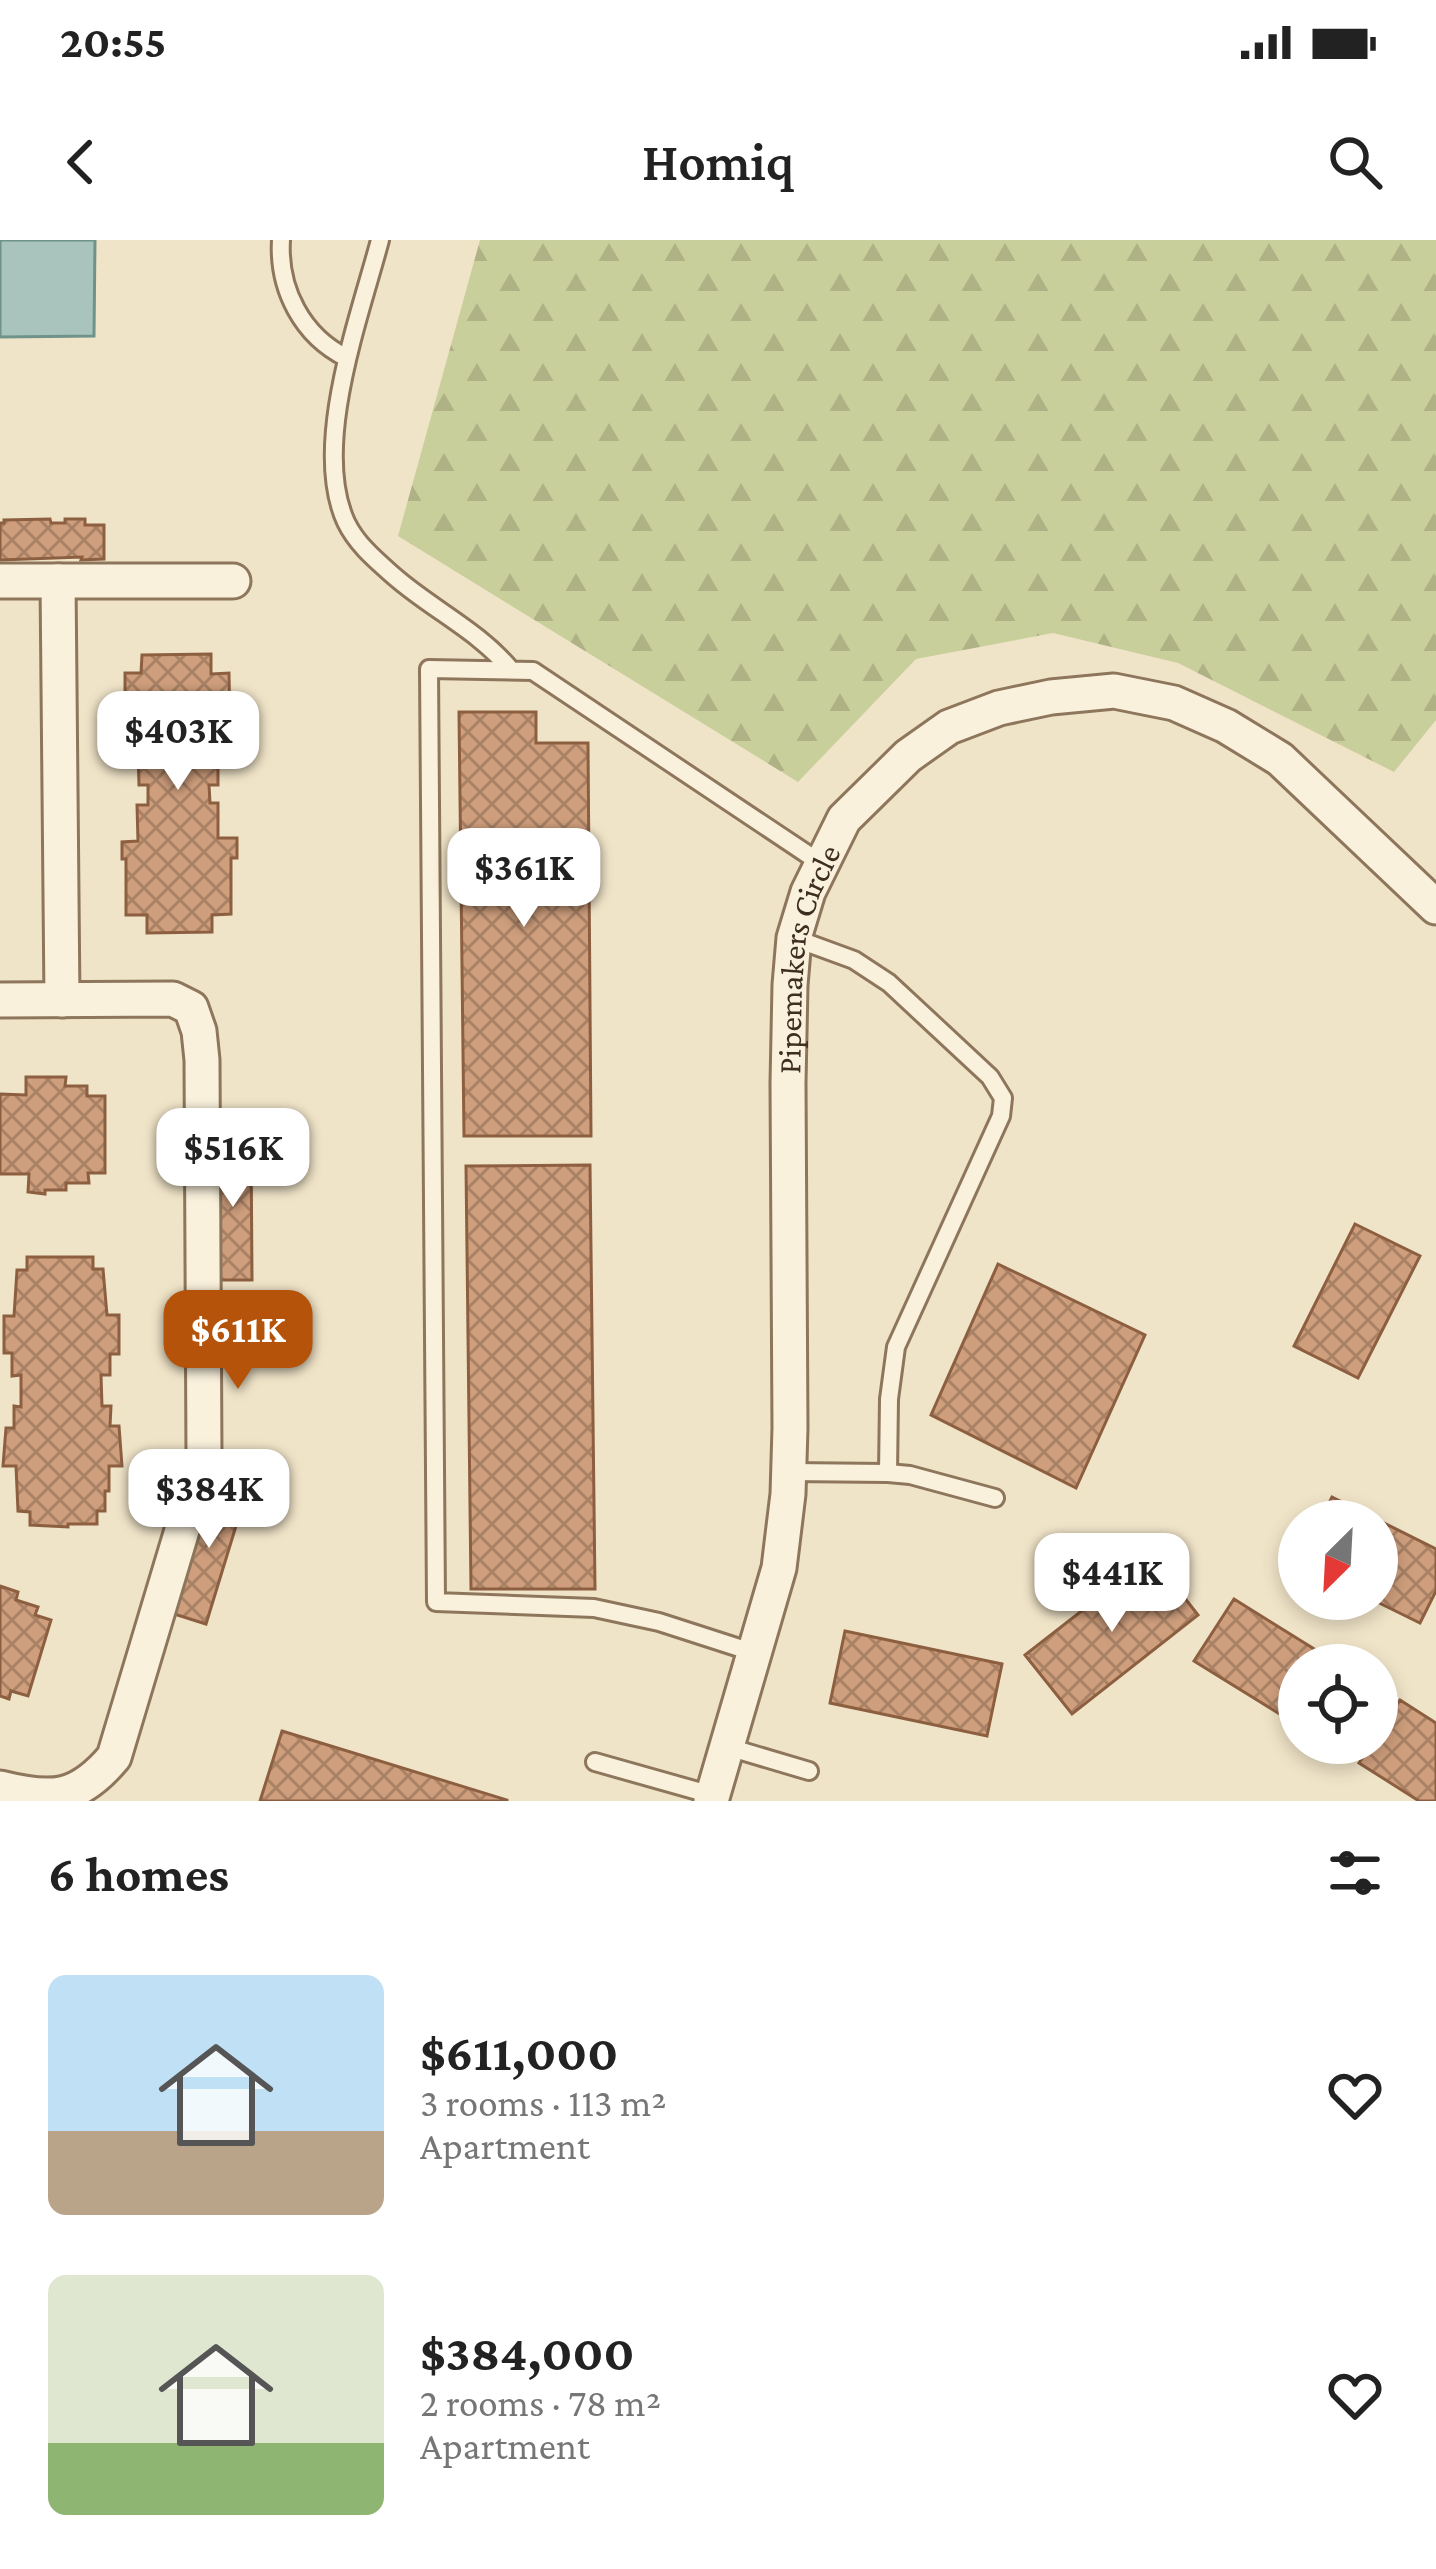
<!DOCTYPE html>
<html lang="en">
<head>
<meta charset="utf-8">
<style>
	:root { --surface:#fff; --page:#f6f6f6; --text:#222; --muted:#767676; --accent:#b45309 }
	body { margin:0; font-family:"Crimson Pro",serif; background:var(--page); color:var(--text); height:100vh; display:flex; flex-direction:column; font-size:45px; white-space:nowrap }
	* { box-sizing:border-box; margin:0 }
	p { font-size:39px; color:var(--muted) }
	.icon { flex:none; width:66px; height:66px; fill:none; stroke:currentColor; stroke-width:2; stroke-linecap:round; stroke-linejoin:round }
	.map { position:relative; height:1561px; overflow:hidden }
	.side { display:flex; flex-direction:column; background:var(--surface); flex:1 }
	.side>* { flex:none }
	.needle { width:78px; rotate:204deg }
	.tools { position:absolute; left:1278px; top:1260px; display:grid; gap:24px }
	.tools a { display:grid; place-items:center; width:120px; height:120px; border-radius:50%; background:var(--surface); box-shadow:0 6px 18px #0003; font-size:60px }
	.price { position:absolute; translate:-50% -102px; padding:0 27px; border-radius:24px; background:#fff; color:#222; font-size:39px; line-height:78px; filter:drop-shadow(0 3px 6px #0008) }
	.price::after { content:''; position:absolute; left:50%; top:72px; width:36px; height:27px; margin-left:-18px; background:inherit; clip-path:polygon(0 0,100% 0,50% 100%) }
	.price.selected { background:var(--accent); color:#fff }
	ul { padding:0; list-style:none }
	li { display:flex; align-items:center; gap:36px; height:300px; padding:0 48px }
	li span { display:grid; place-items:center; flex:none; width:336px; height:240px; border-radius:18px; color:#555 }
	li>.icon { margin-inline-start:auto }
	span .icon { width:144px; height:144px; fill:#fffc; stroke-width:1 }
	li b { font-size:51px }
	h2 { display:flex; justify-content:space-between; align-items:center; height:144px; padding:0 48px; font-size:51px }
	.status { display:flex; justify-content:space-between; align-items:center; height:84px; padding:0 60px; background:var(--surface); direction:ltr }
	.status svg { height:33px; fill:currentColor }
	header { display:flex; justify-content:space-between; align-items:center; height:156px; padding:0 48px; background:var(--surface); font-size:54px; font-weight:600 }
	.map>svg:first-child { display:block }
	.forest { fill:url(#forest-firs) }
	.water { fill:#a9c4bc; stroke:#6f938a; stroke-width:3 }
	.building { fill:url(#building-cross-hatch); stroke:#8d5f41; stroke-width:3 }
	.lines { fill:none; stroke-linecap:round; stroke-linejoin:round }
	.lane-casing { stroke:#8d765c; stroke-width:22 }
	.street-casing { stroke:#8d765c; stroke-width:39 }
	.lane { stroke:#faf1dc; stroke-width:16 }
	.street { stroke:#faf1dc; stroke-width:33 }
	.labels { text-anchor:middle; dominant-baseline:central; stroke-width:10; stroke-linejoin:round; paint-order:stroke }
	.street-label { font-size:33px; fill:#3d2e20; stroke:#f7eed8 }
</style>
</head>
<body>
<div class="status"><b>20:55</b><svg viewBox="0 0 49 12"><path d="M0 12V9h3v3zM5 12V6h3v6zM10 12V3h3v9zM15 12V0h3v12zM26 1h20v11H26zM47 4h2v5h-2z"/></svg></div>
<header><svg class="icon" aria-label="back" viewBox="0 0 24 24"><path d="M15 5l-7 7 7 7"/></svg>Homiq<svg class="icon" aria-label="search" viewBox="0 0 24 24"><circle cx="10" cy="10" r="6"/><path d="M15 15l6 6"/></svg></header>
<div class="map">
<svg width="1436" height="1561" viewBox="0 0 1436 1561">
	<defs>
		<pattern id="forest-firs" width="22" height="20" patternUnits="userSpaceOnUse" patternTransform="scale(3)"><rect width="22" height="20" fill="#c9cf9b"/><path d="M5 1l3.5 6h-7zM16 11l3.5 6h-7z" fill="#aeb285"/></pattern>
		<pattern id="building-cross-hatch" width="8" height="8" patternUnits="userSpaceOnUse" patternTransform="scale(3)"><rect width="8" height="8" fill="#cf9f7d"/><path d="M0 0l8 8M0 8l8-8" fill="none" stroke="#a98266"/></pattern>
	</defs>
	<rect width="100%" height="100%" fill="#f0e4c8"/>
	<!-- forest -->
	<path class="forest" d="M 480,0 L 1436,0 L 1436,480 L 1394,532 L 1178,423 L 1053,393 L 916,419 L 798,542 L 398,296 Z"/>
	<!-- water -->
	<path class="water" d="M 0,0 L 95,0 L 94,96 L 0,97 Z"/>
	<!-- building -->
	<path class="building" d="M 50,279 L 51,283 L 65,283 L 65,279 L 85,279 L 85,285 L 104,285 L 104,319 L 81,320 L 82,317 L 0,320 L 0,283 L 4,283 L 4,280 Z
		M 211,414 L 211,434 L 229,433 L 230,489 L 236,489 L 236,510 L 218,510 L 218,545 L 209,545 L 210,563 L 218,563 L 218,598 L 237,598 L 237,618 L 231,618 L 231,674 L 212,675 L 212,692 L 147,693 L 147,675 L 126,675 L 126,619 L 122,619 L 122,602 L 138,601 L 137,565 L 148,565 L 148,545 L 139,545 L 138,510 L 120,510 L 120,489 L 125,489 L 125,433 L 141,433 L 142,415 Z
		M 459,472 L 536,472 L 536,503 L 588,503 L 591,896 L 464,896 Z
		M 26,837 L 66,837 L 65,846 L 87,846 L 87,856 L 105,856 L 105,933 L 88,933 L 89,943 L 66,943 L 66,950 L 45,950 L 45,954 L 28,952 L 29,934 L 0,934 L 0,854 L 26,855 Z
		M 215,899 L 251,899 L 252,1040 L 215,1040 Z
		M 590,925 L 595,1349 L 471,1349 L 466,926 Z
		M 1355,984 L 1420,1016 L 1358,1138 L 1294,1106 Z
		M 27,1017 L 93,1017 L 93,1029 L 103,1029 L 107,1075 L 119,1075 L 119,1114 L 110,1114 L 110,1135 L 101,1135 L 102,1166 L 111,1166 L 110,1186 L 119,1186 L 122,1226 L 109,1226 L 109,1251 L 105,1251 L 105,1271 L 97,1271 L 97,1284 L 68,1284 L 68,1287 L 30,1285 L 30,1272 L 18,1271 L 16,1226 L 3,1226 L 6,1188 L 14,1188 L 14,1166 L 21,1167 L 21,1135 L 12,1136 L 12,1113 L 4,1113 L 4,1076 L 14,1076 L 17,1030 L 27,1030 Z
		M 998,1024 L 1145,1095 L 1076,1248 L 931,1175 Z
		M 211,1239 L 247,1250 L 206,1384 L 171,1373 Z
		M 1332,1257 L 1436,1309 L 1436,1351 L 1420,1383 L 1371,1359 L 1377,1359 L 1377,1281 L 1320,1281 Z
		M 1152,1316 L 1198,1375 L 1072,1474 L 1025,1415 Z
		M 0,1346 L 18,1352 L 16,1360 L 38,1367 L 35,1375 L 51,1380 L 28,1456 L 11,1451 L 9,1459 L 0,1456 Z
		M 1234,1359 L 1340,1425 L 1299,1425 L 1299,1486 L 1194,1421 Z
		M 845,1391 L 1002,1424 L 987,1496 L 830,1463 Z
		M 1400,1460 L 1436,1483 L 1436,1561 L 1419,1561 L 1359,1523 L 1372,1503 L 1377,1503 L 1377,1495 Z
		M 282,1491 L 507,1560 L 507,1561 L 260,1561 Z"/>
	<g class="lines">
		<!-- lane casing -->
		<g class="lane-casing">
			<path id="lane" d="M 281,0 C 278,49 302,96 347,118
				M 380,0 C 360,76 311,206 346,282 C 357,305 377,321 395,337 C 433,370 479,391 511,430
				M 789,1232 L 888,1233 L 889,1159 L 896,1107 L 1001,876 L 1003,858 L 990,837 L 889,743 L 854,720 L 794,698
				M 888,1233 L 910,1235 L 995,1258
				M 755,1413 L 659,1382 L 594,1368 L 436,1362 L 429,429 L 533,431 L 822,624
				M 728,1507 L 809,1531
				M 595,1522 L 712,1555"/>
		</g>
		<!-- street casing -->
		<g class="street-casing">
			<g id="street">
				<path d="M 0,341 L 58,341"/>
				<path d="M 0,760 L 173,759 L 191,768 L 199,791 L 202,820 L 204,1217 L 114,1517 C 78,1560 52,1561 0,1548"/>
				<path d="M 62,760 L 58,341 L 233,341"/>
				<path id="s1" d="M 711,1561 L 779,1328 L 788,1254 L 790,1188 L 788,843 L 790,745 L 794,698 L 808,652 L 844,579 L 908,516 L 949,487 L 999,468 L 1051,457 L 1114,451 L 1174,463 L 1226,486 L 1280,519 L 1436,667"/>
			</g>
		</g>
		<!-- lane -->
		<use href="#lane" class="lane"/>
		<!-- street -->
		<use href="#street" class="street"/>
	</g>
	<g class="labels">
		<!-- street labels -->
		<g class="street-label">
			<text stroke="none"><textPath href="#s1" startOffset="855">Pipemakers Circle</textPath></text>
		</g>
	</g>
</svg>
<div class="tools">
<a><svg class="needle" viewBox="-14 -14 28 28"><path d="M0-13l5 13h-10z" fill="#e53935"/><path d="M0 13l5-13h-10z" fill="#767676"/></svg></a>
<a><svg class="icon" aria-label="locate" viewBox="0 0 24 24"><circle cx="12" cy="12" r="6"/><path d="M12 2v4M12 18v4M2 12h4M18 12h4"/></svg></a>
</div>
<b class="price" style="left:178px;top:553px">$403K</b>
<b class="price" style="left:524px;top:690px">$361K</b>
<b class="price" style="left:233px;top:970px">$516K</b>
<b class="price selected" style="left:238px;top:1152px">$611K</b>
<b class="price" style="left:209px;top:1311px">$384K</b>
<b class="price" style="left:1112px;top:1395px">$441K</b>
</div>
<section class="side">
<h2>6 homes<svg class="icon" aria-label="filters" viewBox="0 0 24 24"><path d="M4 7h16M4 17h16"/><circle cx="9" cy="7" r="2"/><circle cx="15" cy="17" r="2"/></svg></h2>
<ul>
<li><span style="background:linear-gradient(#bfe0f5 65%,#b9a48a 0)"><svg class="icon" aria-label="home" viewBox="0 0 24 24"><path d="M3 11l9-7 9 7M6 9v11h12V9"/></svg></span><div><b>$611,000</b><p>3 rooms · 113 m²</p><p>Apartment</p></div><svg class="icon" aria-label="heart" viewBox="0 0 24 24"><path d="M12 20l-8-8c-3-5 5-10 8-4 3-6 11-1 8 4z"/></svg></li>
<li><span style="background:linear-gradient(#dfe7d0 70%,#8fb573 0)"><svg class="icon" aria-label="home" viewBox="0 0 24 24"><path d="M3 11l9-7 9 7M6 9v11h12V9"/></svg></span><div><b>$384,000</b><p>2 rooms · 78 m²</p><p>Apartment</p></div><svg class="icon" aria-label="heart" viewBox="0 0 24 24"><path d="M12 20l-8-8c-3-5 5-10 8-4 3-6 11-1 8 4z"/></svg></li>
</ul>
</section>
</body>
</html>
